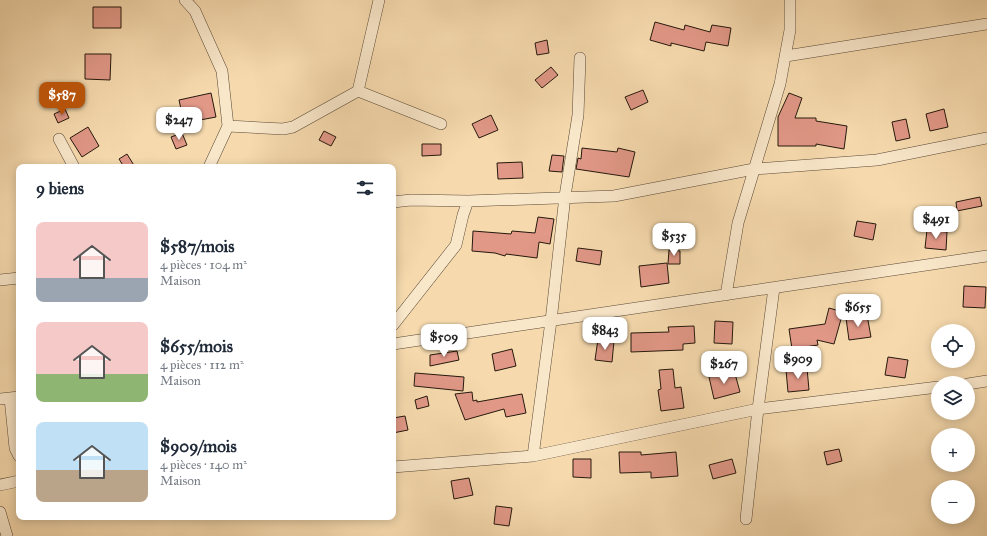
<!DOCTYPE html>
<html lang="fr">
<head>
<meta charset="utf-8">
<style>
	:root { --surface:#fff; --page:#f6f6f7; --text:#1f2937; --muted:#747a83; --accent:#b45309 }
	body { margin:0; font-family:"IM FELL Great Primer",serif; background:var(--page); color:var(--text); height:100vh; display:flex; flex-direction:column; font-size:15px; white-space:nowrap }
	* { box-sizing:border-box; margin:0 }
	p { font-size:13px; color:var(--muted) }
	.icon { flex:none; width:22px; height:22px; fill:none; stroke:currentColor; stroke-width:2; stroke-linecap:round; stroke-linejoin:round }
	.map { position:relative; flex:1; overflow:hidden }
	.drawer { position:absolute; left:16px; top:164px; width:380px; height:356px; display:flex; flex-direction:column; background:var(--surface); border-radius:8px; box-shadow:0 2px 10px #0003 }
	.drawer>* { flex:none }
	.buttons { position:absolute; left:931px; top:324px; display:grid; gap:8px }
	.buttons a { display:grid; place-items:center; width:44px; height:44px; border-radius:50%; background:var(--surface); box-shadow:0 2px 10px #0003; font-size:20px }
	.price { position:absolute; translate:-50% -34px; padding:0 9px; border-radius:8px; background:#fff; color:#222; font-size:13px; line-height:26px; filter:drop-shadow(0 1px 2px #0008) }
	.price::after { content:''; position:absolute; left:50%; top:24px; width:12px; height:9px; margin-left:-6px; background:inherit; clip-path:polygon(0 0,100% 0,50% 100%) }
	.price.selected { background:var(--accent); color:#fff }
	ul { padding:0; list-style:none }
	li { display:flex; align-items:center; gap:12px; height:100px; padding:0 20px }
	li span { display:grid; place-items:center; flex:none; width:112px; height:80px; border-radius:8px; color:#555 }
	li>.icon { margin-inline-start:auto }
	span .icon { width:48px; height:48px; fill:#fffc; stroke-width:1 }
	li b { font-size:17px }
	h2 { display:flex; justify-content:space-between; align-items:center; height:48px; padding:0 20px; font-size:17px }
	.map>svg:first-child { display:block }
	.building { fill:#e19887; stroke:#26180d }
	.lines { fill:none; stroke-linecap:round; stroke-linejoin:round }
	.street-casing { stroke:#5a4835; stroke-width:12 }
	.street { stroke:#f9e7ca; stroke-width:11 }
</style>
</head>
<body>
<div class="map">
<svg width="987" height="536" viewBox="0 0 987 536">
	<rect width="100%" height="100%" fill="#f6daae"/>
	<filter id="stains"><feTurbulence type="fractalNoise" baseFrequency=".005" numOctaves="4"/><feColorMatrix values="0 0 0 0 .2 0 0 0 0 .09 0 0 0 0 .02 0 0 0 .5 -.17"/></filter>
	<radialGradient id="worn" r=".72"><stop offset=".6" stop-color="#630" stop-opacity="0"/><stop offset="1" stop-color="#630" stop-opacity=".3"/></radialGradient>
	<!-- building -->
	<path class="building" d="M 93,7 L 121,7 L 121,28 L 93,28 Z
		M 655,22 L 684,30 L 685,25 L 710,32 L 712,25 L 731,28 L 728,46 L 706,42 L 704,51 L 671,43 L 671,46 L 650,40 Z
		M 547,40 L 549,53 L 537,55 L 535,43 Z
		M 85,54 L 111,54 L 110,80 L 85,79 Z
		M 551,67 L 558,75 L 542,88 L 535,80 Z
		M 643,90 L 648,102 L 631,110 L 625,97 Z
		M 211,93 L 216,117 L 184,123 L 179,100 Z
		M 789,93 L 802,98 L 795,118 L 816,118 L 816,121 L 847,126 L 844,149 L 816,144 L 816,146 L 778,146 L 778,117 Z
		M 65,109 L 69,118 L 58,123 L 54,114 Z
		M 944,109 L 948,127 L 930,131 L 926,114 Z
		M 491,115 L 498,130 L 479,138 L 472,124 Z
		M 906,119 L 910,138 L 896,141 L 892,122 Z
		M 88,127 L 99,146 L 82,157 L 70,138 Z
		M 324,131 L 336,137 L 331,146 L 319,140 Z
		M 182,133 L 187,145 L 176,149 L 171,137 Z
		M 422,144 L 441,144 L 441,155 L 422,156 Z
		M 582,148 L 617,152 L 618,148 L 635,152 L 629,177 L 576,169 L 578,158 L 581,159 Z
		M 127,154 L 135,167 L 124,167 L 119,159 Z
		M 552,155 L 564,156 L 562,172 L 549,171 Z
		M 522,162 L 523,178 L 498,179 L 497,163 Z
		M 980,197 L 982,206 L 957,211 L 956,202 Z
		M 538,217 L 554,219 L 550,244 L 539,242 L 537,258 L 506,254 L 505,256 L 495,253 L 472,251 L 473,231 L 511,234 L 512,231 L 535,233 Z
		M 857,221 L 876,224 L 873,240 L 854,236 Z
		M 927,230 L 947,232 L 946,250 L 925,248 Z
		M 578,248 L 602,251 L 600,265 L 576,261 Z
		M 669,250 L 680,251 L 680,264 L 668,264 Z
		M 667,263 L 669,283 L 641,287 L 639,266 Z
		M 964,286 L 986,287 L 985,308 L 963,307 Z
		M 829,308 L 843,312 L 834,344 L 817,340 L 818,345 L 792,349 L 789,329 L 825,324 Z
		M 867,315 L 871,337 L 849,340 L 846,318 Z
		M 715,321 L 733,322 L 732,344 L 714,343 Z
		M 694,326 L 695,343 L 683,344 L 683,350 L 631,352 L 631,333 L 669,332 L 668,327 Z
		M 598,339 L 614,341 L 612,362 L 595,360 Z
		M 512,349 L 516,366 L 495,371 L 492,354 Z
		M 457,351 L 459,360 L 430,366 L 430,355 Z
		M 888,357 L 908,360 L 905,378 L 885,375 Z
		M 807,368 L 809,390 L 788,392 L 786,370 Z
		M 673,369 L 675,388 L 681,387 L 684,408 L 661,411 L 658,390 L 661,389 L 659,370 Z
		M 734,370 L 740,392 L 714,399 L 709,377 Z
		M 415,373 L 464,377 L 463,391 L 414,386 Z
		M 472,392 L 473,401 L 477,400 L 477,402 L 522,394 L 526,413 L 506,417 L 504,409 L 465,420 L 455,394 Z
		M 427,396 L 429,406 L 417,409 L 415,400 Z
		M 405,416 L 408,430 L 393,433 L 393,418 Z
		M 839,449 L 842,461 L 827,465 L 824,452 Z
		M 619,452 L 641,452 L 641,455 L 676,452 L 678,476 L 651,478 L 651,472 L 620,473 Z
		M 573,459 L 591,459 L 591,478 L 573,477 Z
		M 732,459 L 736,473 L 713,479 L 709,465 Z
		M 469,478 L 473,495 L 454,499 L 451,481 Z
		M 496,506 L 512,508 L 509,526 L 494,524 Z"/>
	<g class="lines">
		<!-- street casing -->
		<g class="street-casing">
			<path id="street" d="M 185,0 L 195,11 L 222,71 L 228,126 L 209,167
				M 786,56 L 987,24
				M 358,91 L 379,0
				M 228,126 L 283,129 L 293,127 L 358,91 L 441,124
				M 59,139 L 74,167
				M 393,202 L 411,200 L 468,201
				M 0,280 L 19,278
				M 726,295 L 738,223 L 780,84 L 790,30 L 790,0
				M 393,325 L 456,245 L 463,215 L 468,201 L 614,196 L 754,169 L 877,160 L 987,138
				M 393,344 L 987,256
				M 968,384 L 987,381
				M 10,398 L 15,448 L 19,456
				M 0,399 L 19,397
				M 533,456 L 551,321 L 565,196 L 578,115 L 580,58
				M 393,467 L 533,456 L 758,409 L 938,387
				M 0,485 L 19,481
				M 0,512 L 7,536
				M 746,519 L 758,409 L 774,288"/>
		</g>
		<!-- street -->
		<use href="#street" class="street"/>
	</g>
	<rect width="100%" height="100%" filter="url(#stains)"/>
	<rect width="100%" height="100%" fill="url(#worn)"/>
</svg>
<div class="buttons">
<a><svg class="icon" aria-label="locate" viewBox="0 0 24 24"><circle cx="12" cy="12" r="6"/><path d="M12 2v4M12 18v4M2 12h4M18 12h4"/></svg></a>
<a><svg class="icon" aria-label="layers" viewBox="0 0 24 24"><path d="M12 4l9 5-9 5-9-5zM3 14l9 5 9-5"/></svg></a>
<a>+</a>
<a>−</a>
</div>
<b class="price selected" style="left:62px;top:116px">$587</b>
<b class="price" style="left:179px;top:141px">$247</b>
<b class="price" style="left:936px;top:240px">$491</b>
<b class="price" style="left:674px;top:257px">$535</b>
<b class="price" style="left:858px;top:328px">$655</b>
<b class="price" style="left:605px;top:351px">$843</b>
<b class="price" style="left:444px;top:358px">$509</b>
<b class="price" style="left:798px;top:380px">$909</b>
<b class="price" style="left:724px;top:385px">$267</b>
<section class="drawer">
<h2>9 biens<svg class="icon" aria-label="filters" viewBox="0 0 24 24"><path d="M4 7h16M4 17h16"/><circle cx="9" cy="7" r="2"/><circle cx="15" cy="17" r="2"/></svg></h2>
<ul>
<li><span style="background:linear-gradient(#f6c9c9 70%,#9aa5b1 0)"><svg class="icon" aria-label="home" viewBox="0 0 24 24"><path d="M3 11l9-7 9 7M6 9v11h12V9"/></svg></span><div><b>$587/mois</b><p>4 pièces · 104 m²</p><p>Maison</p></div></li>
<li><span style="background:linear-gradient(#f6c9c9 65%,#8fb573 0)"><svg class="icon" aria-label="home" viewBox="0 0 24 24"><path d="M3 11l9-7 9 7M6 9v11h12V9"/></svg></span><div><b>$655/mois</b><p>4 pièces · 112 m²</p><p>Maison</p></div></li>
<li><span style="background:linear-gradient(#bfe0f5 60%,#b9a48a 0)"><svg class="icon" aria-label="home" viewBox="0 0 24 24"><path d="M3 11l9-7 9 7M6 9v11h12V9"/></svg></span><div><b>$909/mois</b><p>4 pièces · 140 m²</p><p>Maison</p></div></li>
</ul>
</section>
</div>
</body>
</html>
